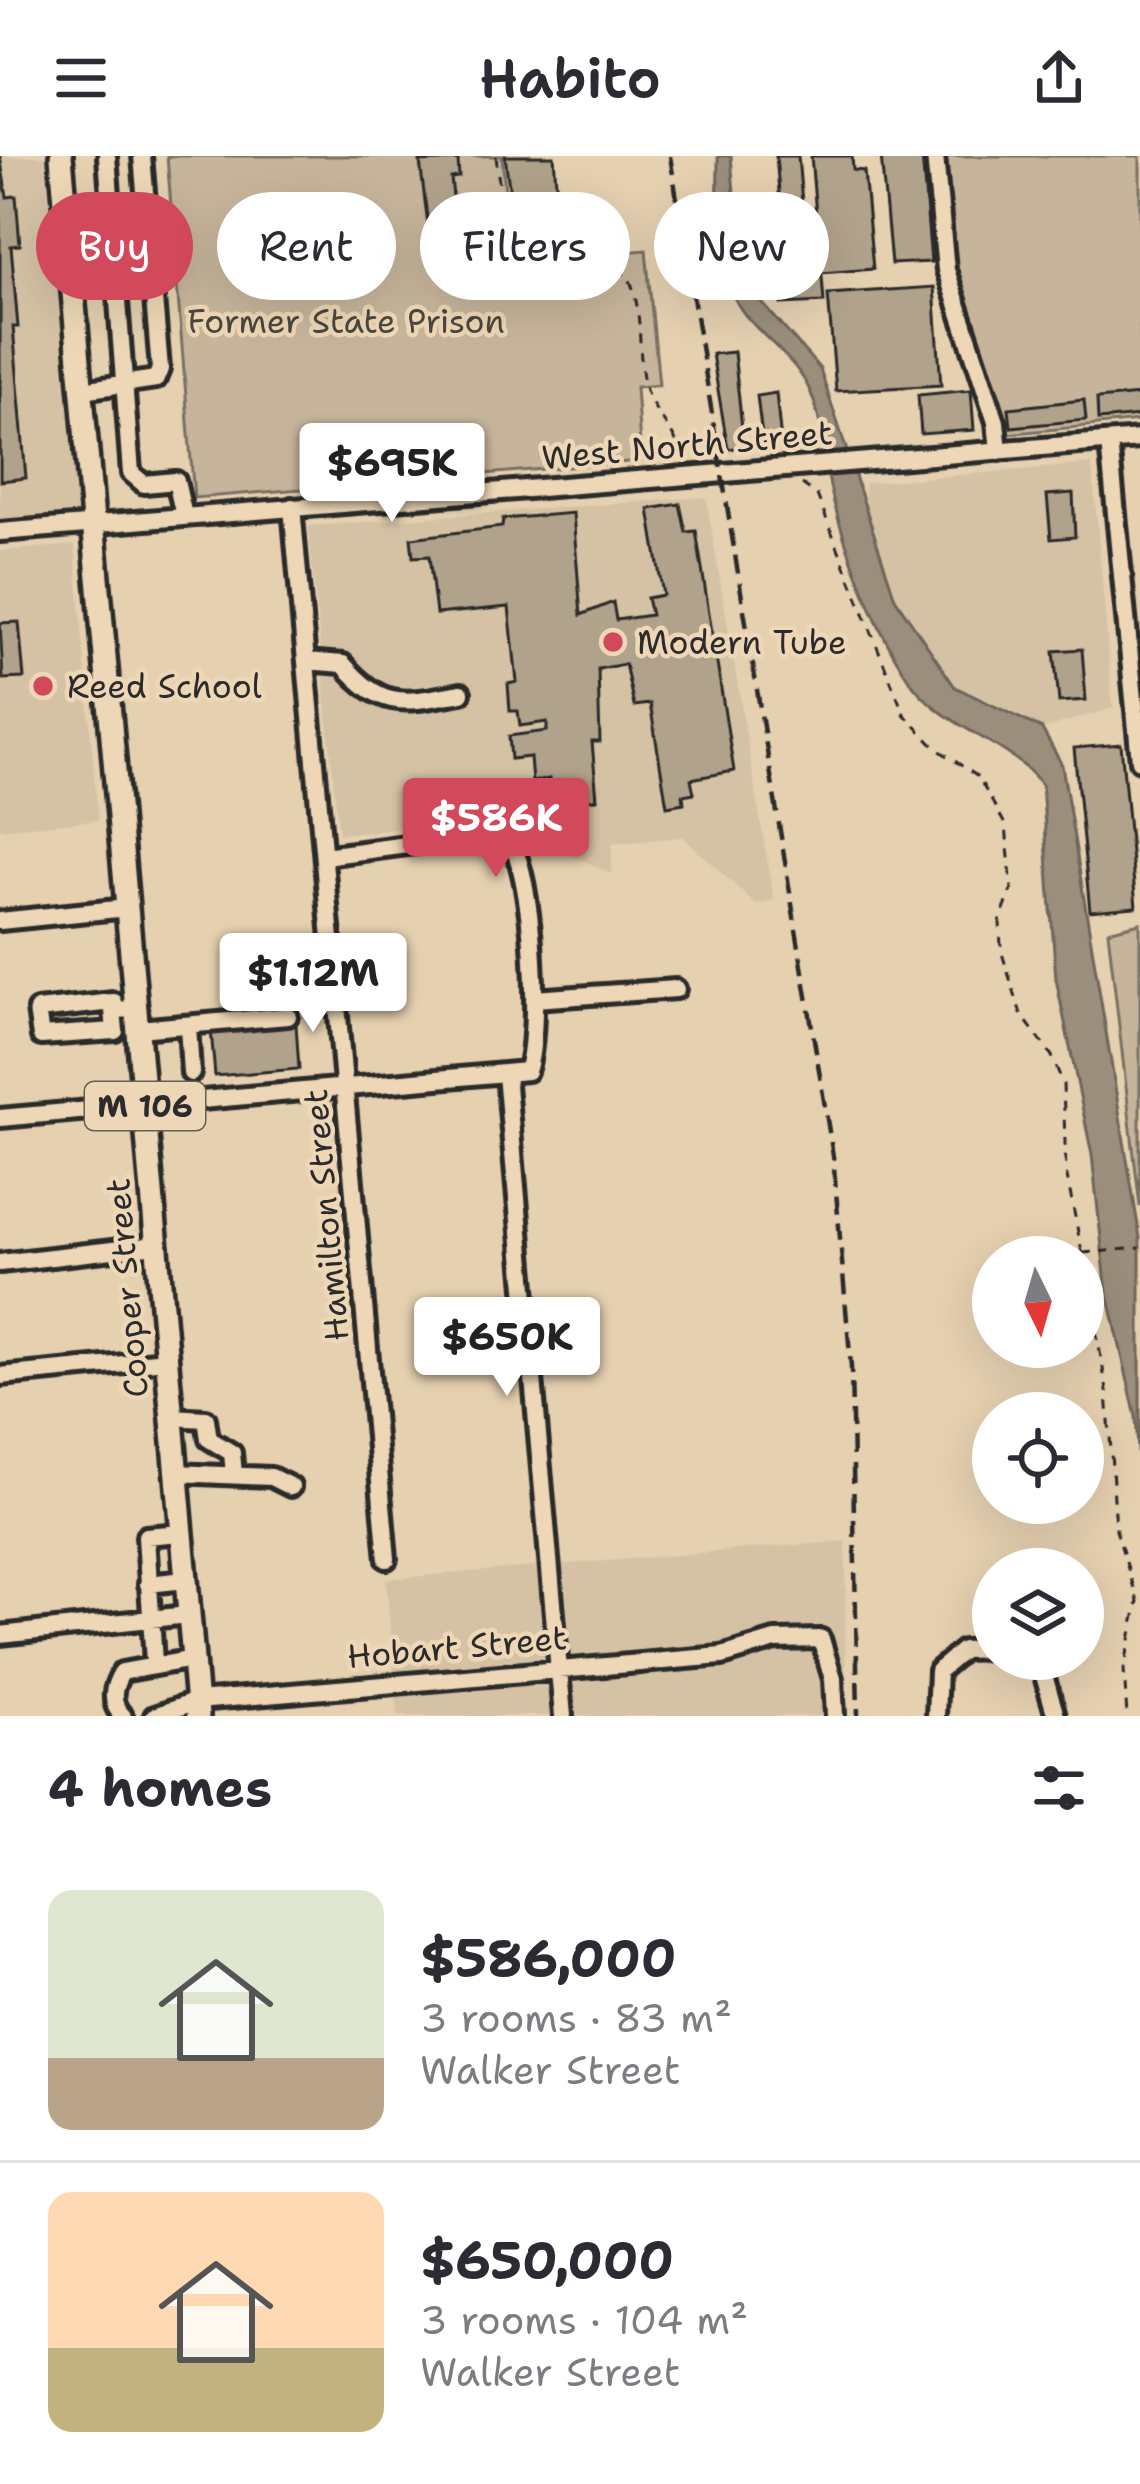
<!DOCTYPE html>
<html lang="en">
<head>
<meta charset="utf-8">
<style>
	:root { --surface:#fff; --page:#f7f7f7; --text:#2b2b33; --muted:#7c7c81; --line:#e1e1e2; --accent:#d1495b }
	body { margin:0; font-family:"Shantell Sans",sans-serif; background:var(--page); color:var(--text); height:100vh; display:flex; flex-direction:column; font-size:45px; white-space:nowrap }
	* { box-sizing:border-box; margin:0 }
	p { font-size:39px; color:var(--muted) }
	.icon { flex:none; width:66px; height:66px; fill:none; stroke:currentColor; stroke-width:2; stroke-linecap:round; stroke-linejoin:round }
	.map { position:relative; height:1560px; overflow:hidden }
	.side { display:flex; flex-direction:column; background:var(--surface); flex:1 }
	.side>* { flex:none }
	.hud { position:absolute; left:36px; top:36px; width:1068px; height:108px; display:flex; gap:24px }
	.needle { width:78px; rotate:175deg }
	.tools { position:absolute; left:972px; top:1080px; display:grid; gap:24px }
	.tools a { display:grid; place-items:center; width:132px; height:132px; border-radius:50%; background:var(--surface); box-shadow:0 12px 48px #0002; font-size:60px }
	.price { position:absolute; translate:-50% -102px; padding:0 27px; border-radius:12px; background:#fff; color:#222; font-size:39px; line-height:78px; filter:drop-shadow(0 3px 6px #0008) }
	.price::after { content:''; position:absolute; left:50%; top:72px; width:36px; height:27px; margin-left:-18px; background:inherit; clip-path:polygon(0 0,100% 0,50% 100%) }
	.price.selected { background:var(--accent); color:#fff }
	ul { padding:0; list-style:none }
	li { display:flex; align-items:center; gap:36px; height:300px; padding:0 48px }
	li+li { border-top:3px solid var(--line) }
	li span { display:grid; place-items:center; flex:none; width:336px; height:240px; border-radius:24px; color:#555 }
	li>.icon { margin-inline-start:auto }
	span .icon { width:144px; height:144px; fill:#fffc; stroke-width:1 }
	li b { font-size:51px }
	h2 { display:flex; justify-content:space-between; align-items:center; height:144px; padding:0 48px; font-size:51px }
	.chip { padding:0 42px; border-radius:54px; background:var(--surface); box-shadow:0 12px 48px #0002; font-size:42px; line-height:108px }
	.chip.selected { background:var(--accent); color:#fff }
	header { display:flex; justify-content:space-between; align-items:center; height:156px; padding:0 48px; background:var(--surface); font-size:54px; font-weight:600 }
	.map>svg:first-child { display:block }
	.built { fill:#d5c2a5 }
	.green { fill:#c7b59b; stroke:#797063; stroke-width:3 }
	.water { fill:#9b8e7b; stroke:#6e665b; stroke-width:3 }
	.building { fill:#b1a28b; stroke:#2b2b2b; stroke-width:3 }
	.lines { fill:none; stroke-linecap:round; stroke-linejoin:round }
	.minor-casing { stroke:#2b2b2b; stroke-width:26 }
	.major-casing { stroke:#2b2b2b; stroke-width:30 }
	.path { stroke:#2b2b2b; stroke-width:3; stroke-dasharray:9 9; stroke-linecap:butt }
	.minor { stroke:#edd7b6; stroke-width:16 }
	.major { stroke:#edd7b6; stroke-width:21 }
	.rail { stroke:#2b2b2b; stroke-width:4.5; stroke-dasharray:18 9; stroke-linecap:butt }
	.poi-dot { fill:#d1495b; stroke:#edd7b6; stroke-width:4.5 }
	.labels { text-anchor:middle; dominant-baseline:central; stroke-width:9; stroke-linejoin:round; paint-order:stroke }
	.shield { fill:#edd7b6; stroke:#655f55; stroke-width:3 }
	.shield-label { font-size:30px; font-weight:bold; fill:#2b2b2b }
	.park-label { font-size:33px; fill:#4a4741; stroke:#edd7b6 }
	.street-label { font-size:33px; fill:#2b2b2b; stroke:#edd7b6 }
	.poi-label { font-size:33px; fill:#2b2b2b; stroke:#edd7b6; text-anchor:start }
</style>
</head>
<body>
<header><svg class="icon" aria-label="menu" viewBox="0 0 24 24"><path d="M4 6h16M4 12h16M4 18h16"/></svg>Habito<svg class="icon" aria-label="share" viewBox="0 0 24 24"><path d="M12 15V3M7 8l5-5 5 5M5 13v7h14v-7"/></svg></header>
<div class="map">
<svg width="1140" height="1560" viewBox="0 0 1140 1560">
	<rect width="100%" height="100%" fill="#e5d0b0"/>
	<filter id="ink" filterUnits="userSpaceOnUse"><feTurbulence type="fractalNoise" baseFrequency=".00833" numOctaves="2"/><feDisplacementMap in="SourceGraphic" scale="24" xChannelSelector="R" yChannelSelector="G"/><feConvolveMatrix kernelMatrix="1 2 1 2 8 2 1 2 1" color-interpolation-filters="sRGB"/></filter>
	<g filter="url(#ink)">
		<!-- built -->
		<path class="built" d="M 0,0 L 45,0 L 78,363 L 0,370 Z
			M 1092,308 L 1113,552 L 1042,573 L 955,531 L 925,493 L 895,442 L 867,368 L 864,327 Z
			M 706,341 L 774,744 L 756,749 L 683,681 L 612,688 L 612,718 L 500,664 L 339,678 L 308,370 Z
			M 75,389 L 98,664 L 0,673 L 0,395 Z
			M 846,1385 L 845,1560 L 398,1560 L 386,1423 Z"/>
		<!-- green -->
		<path class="green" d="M 167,0 L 502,0 L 510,89 L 525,104 L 646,94 L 659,229 L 636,231 L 641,305 L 194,342 Z
			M 945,0 L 1140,0 L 1140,265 L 1006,278 L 957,157 Z
			M 1140,767 L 1140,1051 L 1108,775 Z"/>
		<!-- water -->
		<path class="water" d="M 718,0 L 731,0 L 739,98 L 749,132 L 820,213 L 895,442 L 955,531 L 1042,573 L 1062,609 L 1140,1082 L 1140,1328 L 1136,1261 L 1106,1129 L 1092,999 L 1056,823 L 1042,629 C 1008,583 941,573 908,522 C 876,475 844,390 831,335 C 824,305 824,274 814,245 C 801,206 771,190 746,160 C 712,119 718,50 718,0 Z"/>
		<!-- building -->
		<path class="building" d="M 0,0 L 7,41 L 16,40 L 20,89 L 11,90 L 18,171 L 13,171 L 26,322 L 0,325 Z
			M 505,0 L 554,0 L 558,55 L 587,52 L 590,80 L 565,82 L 567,97 L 560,97 L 558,82 L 516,85 Z
			M 776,0 L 798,0 L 804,70 L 818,69 L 824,146 L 781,148 L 779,133 L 766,134 L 763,88 L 775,86 L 774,72 L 782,71 Z
			M 811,0 L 852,0 L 853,14 L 864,15 L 873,113 L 821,117 Z
			M 881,0 L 922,0 L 931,106 L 891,108 Z
			M 458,4 L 459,21 L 451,22 L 459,97 L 432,100 L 420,6 Z
			M 934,131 L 941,229 L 836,235 L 828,138 Z
			M 734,196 L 744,291 L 728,293 L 712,198 Z
			M 971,234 L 974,274 L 921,278 L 918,239 Z
			M 776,237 L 781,286 L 763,288 L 757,240 Z
			M 1140,239 L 1140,260 L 1098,264 L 1097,243 Z
			M 1084,244 L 1086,264 L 1011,271 L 1009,252 Z
			M 1073,337 L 1075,381 L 1051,383 L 1047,339 Z
			M 680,348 L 686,376 L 696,375 L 734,615 L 691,623 L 694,637 L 683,639 L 684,647 L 667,650 L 650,548 L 634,550 L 625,508 L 598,513 L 600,586 L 592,586 L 597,643 L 552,648 L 549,623 L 532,626 L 530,601 L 511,603 L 509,580 L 547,575 L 547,566 L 520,570 L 518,555 L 510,555 L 508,528 L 517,526 L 509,451 L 436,458 L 429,400 L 413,401 L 411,382 L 502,371 L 503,363 L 573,357 L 581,459 L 613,446 L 616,464 L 651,459 L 647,442 L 663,439 L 649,353 Z
			M 19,466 L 24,522 L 3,523 L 0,467 Z
			M 1082,493 L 1086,544 L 1059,546 L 1054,495 Z
			M 1121,588 L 1136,751 L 1090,755 L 1074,592 Z
			M 296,868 L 299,913 L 215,920 L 211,874 Z"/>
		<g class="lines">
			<!-- minor casing -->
			<g class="minor-casing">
				<path id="minor" d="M 107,0 L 131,317 L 144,328 L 176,325 L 184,360
					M 935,0 L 946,114 L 996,266 L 999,295
					M 83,234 L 156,223 L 160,213 L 142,0
					M 1109,286 L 1140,605
					M 292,351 L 387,1403
					M 0,376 L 1140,283
					M 306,505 L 343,508 C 384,555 404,547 461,537
					M 0,765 L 127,752
					M 534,843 L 676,833
					M 113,854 L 115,875 L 41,880 L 37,854 L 114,846 L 113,854 L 136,853
					M 188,869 L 191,917
					M 138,873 L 288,860
					M 506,918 L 563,1560
					M 0,962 L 527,915 C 541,877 534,715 509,685 L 475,680 L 324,700
					M 0,1107 L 156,1089
					M 529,1192 L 576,1187
					M 0,1220 L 166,1204
					M 170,1261 L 206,1263 L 209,1283 L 232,1297 L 234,1318
					M 175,1317 L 271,1321 L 291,1331
					M 148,1428 L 185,1424
					M 0,1479 L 188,1459
					M 1039,1503 L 1056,1560
					M 154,1507 L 146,1380 L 181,1377
					M 123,1560 C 109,1548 113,1530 122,1516 L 193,1503
					M 154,1560 L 197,1545 L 722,1500 L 775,1484 L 821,1483 L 833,1523 L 835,1560
					M 936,1560 L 938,1515 L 963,1494 L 993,1493"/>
			</g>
			<!-- major casing -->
			<g class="major-casing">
				<path id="major" d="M 61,0 L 198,1560"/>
			</g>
			<!-- path -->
			<path class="path" d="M 496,0 L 507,100 C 529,135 590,110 627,118 C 645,153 636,194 645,231 C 653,260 678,274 682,306
				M 802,328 L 817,339 L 904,558 L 936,592 L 978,621 L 1006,670 L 1012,733 L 1000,765 L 1001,794 L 1021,858 L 1052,900 L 1063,928 L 1066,1016 L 1083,1101
				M 1083,1097 L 1140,1092
				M 1083,1104 L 1107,1234 L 1116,1374 L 1138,1445 L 1124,1513 L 1127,1560"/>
			<!-- minor -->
			<use href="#minor" class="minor"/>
			<!-- major -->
			<use href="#major" class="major"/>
			<!-- rail -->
			<path class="rail" d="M 670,0 L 833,1000 L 851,1211 L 858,1560"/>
		</g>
	</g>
	<!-- markers -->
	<g class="poi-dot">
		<circle cx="613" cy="486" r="12"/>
		<circle cx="43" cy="530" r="12"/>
	</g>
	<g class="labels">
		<!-- shield labels -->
		<rect class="shield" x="85" y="926" width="120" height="48" rx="9"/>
		<g class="shield-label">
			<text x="145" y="950">M 106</text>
		</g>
		<!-- park labels -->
		<g class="park-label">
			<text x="346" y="165">Former State Prison</text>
		</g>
		<!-- street labels -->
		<g class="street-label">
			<text transform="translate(687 289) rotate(-5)">West North Street</text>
			<text transform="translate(326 1059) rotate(-95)">Hamilton Street</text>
			<text transform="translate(127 1132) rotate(-95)">Cooper Street</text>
			<text transform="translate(457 1491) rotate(-5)">Hobart Street</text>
		</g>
		<!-- poi labels -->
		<g class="poi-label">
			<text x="637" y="486">Modern Tube</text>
			<text x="67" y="530">Reed School</text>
		</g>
	</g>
</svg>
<div class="tools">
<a><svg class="needle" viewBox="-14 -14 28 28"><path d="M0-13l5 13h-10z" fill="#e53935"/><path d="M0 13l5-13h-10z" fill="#7c7c81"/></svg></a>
<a><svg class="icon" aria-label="locate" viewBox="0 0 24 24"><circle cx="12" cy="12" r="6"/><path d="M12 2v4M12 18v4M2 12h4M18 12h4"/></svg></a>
<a><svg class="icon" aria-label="layers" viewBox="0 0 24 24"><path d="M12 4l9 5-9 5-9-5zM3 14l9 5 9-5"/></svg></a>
</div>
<b class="price" style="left:392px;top:369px">$695K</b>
<b class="price selected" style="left:496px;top:724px">$586K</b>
<b class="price" style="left:313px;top:879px">$1.12M</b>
<b class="price" style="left:507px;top:1243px">$650K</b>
<div class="hud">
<a class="chip selected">Buy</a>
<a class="chip">Rent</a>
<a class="chip">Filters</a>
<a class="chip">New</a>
</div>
</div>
<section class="side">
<h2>4 homes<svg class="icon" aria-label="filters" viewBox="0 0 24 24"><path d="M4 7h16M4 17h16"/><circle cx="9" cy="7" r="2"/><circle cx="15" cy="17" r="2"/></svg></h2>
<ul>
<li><span style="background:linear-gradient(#dfe7d0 70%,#b9a48a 0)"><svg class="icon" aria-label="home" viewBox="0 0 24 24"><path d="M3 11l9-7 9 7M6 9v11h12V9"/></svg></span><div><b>$586,000</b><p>3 rooms · 83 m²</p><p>Walker Street</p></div></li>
<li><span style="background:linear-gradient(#ffd9b3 65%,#c2b280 0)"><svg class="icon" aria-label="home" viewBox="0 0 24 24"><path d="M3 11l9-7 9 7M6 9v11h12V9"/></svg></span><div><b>$650,000</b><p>3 rooms · 104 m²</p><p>Walker Street</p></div></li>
</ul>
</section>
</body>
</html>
